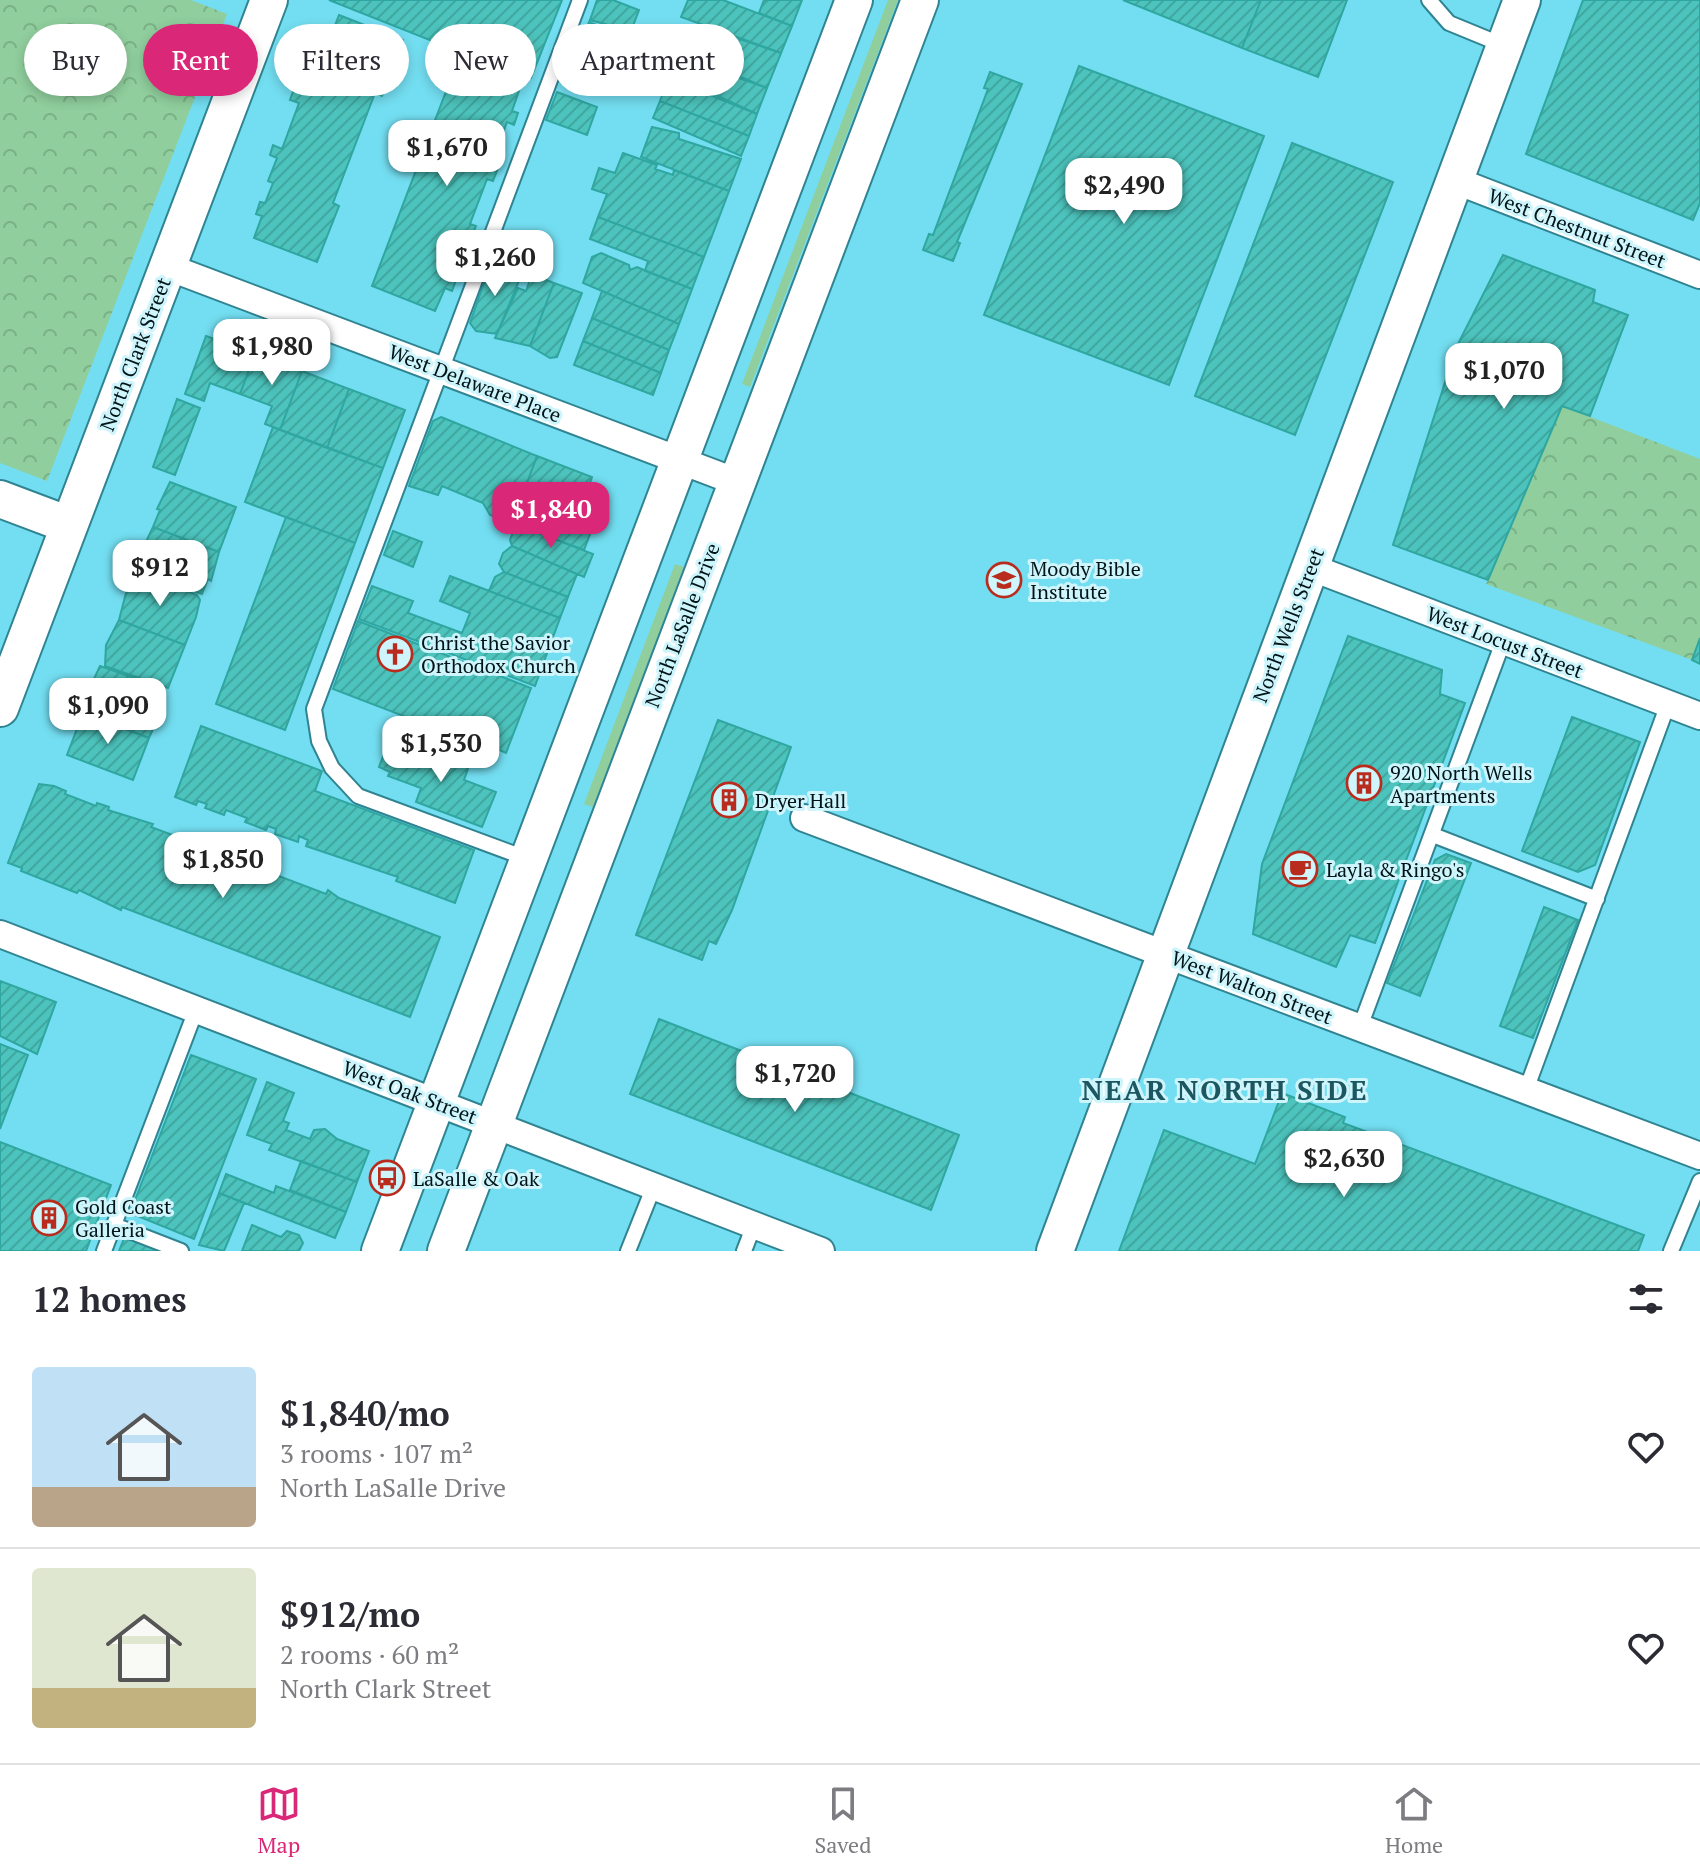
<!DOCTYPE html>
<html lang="en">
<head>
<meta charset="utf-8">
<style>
	:root { --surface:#fff; --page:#f7f7f7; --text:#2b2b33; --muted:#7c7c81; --line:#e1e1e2; --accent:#db2777 }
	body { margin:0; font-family:"PT Serif",serif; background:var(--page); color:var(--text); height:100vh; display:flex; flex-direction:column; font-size:30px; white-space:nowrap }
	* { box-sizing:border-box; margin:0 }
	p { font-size:26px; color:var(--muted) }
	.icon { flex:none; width:44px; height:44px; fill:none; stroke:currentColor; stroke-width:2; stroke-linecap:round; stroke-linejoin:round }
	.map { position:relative; height:1251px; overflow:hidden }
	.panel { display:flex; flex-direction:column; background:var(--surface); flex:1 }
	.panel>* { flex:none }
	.guide { position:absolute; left:24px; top:24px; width:800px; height:72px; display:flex; gap:16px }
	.price { position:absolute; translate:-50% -68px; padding:0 18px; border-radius:16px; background:#fff; color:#222; font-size:26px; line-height:52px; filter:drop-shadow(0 2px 4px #0008) }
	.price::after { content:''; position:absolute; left:50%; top:48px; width:24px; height:18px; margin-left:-12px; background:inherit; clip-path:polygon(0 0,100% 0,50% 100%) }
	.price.current { background:var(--accent); color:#fff }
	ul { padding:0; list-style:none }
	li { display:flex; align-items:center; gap:24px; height:200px; padding:0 32px }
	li+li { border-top:2px solid var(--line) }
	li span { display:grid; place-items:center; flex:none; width:224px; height:160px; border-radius:8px; color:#555 }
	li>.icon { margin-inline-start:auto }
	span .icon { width:96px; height:96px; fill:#fffc; stroke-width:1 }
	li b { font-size:34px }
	h2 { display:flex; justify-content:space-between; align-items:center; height:96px; padding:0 32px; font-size:34px }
	.chip { padding:0 28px; border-radius:36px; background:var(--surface); box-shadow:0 4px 12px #0003; font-size:28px; line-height:72px }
	.chip.current { background:var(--accent); color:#fff }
	.menu { display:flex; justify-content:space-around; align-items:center; height:112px; border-top:2px solid var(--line); background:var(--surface); font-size:22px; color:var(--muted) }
	.menu a { display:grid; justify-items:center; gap:4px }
	.menu .current { color:var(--accent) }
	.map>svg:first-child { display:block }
	.park { fill:url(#park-crowns) }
	.garden { fill:#90ce9d }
	.building { fill:url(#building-hatch); stroke:#2fa6a0; stroke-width:2 }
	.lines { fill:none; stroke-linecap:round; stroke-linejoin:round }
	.lane-casing { stroke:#308492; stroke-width:18 }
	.street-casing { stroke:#308492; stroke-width:30 }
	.secondary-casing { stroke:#308492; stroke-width:40 }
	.lane { stroke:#fff; stroke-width:14 }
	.street { stroke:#fff; stroke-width:26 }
	.secondary { stroke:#fff; stroke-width:36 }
	.labels { text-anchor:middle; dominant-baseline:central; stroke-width:6; stroke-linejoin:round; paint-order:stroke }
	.street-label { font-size:20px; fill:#001418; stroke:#cef5fc }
	.poi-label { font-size:20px; fill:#001418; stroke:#cef5fc; text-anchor:start }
	.district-label { font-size:28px; font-weight:bold; letter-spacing:2px; fill:#1c5761; stroke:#cef5fc }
</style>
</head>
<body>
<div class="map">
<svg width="1700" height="1251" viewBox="0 0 1700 1251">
	<defs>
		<pattern id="park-crowns" width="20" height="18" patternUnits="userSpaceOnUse" patternTransform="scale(2)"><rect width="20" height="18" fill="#90ce9d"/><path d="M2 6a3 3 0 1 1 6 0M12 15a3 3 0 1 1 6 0" fill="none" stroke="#7ab086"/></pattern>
		<pattern id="building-hatch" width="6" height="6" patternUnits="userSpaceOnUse" patternTransform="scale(2)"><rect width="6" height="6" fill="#4cc3bc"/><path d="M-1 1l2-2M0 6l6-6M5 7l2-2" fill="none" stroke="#41a7a1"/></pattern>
	</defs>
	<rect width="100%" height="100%" fill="#73def1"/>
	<!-- park -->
	<path class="park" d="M 0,0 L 191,0 L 227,14 L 47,481 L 0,463 Z
		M 1562,406 L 1700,459 L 1700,639 L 1692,660 L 1486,584 Z"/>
	<!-- garden -->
	<path class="garden" d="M 888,0 L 898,0 L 750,387 L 742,384 Z
		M 675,564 L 684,567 L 593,807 L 584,804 Z"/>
	<!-- building -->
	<path class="building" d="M 329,0 L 562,0 L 531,78 L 470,54 L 465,67 L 440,57 L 445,46 Z
		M 597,0 L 613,0 L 639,10 L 631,31 L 590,20 Z
		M 688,0 L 723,0 L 792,26 L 781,53 L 681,17 Z
		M 764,0 L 802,0 L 792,26 L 759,13 Z
		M 1123,0 L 1261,0 L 1242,48 Z
		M 1261,0 L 1347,0 L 1318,77 L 1242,48 Z
		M 1583,0 L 1700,0 L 1700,203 L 1693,220 L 1526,154 Z
		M 339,15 L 403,40 L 382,96 L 375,93 L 333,203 L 339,206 L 317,262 L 254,238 L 262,216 L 256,214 L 260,202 L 265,203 L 273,183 L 268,181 L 277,158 L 270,155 L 273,145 L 282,149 L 299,103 L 290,100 L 294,89 L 301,91 L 310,68 L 319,72 L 327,50 L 319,46 L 323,35 L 330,38 Z
		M 589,22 L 612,31 L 605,51 L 581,42 Z
		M 698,25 L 781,53 L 767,88 L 687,54 Z
		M 679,57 L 767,88 L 757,114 L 672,75 Z
		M 456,65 L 520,88 L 512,111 L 518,113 L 514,125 L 507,122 L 491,165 L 498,168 L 493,181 L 487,179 L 470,224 L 476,226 L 472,235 L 466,233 L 448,277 L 456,280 L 452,291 L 445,288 L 435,311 L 372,286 Z
		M 1079,66 L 1264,136 L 1169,385 L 984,315 Z
		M 990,72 L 1022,84 L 957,242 L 960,243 L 953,261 L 923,250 L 929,234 L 933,235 L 988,89 L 984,88 Z
		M 667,82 L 699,94 L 700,91 L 757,114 L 749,136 L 660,101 Z
		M 557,92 L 597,107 L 587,135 L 546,120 Z
		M 660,101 L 749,136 L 741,156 L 653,118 Z
		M 652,127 L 679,133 L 679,139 L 741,159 L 729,191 L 641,157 Z
		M 1292,143 L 1393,182 L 1295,435 L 1195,396 Z
		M 623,153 L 657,165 L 655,169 L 673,175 L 674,170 L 729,191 L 704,257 L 598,217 L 607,194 L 592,189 L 599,168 L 615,173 Z
		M 598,217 L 704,257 L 692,289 L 645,271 L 648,261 L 590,239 Z
		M 601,253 L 629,265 L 630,270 L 637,267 L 692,289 L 679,324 L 583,283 L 592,257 Z
		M 1503,255 L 1595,290 L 1593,302 L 1628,315 L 1590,416 L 1562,406 L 1488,580 L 1393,545 L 1456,348 Z
		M 492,260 L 523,271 L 497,334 L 476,331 L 470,323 Z
		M 532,274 L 554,283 L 530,346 L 495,338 L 518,288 L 526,291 Z
		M 554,283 L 582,293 L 557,357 L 550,358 L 530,346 Z
		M 602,291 L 679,324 L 669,350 L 592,318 Z
		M 592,318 L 669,350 L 661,373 L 583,341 Z
		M 206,336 L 255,354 L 240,394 L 210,383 L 204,401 L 185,394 Z
		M 583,341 L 661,373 L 653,395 L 574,365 Z
		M 255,354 L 302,371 L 280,430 L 265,424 L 272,406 L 240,394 Z
		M 302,371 L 349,389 L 327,448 L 280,430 Z
		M 349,389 L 405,410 L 383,468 L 327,448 Z
		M 177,399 L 200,408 L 175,475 L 153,467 Z
		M 441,417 L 537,456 L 512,523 L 490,515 L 483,503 L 442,486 L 438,495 L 409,486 L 433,421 Z
		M 273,427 L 383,468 L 355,543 L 245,502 Z
		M 537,456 L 592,477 L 586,494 L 603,500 L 584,550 L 512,523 Z
		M 170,482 L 236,507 L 219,552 L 153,527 L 160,510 L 157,509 Z
		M 286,517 L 355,543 L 285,730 L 216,704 Z
		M 516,524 L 593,554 L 584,577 L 512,546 L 510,540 Z
		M 153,527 L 219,552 L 211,581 L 208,579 L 202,594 L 140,573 L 141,552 Z
		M 393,531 L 422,542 L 413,567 L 384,555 Z
		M 512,546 L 577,574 L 568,597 L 504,572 L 499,564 L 503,553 Z
		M 504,572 L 568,597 L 560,618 L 489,591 L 495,577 Z
		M 140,573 L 197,595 L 200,600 L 196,617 L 185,645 L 119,620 L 127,589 L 134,574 Z
		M 450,576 L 560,618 L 535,686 L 359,619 L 372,586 L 413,601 L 408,613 L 462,633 L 470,613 L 440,601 Z
		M 119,620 L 185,645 L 168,688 L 105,666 L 106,645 Z
		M 358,621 L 531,688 L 506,753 L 488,745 L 491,737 L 450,721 L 445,732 L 333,689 Z
		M 1348,636 L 1442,670 L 1440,694 L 1465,703 L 1375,943 L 1350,935 L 1336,967 L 1253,934 L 1262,864 Z
		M 1700,638 L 1700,664 L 1692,660 Z
		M 100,666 L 163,688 L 165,692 L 159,708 L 162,709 L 149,738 L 83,713 L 89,697 L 86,696 Z
		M 83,713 L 149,738 L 133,780 L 67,755 Z
		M 1572,717 L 1640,742 L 1595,865 L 1578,872 L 1522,851 Z
		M 718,720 L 791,747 L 732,910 L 716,944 L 709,941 L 702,960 L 636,935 Z
		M 201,726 L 322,771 L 315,791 L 474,850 L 455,903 L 396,881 L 398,877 L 306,846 L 308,840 L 299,836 L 298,842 L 275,834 L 276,829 L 268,826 L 266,830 L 245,822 L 247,818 L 226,810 L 224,815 L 205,808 L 207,804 L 198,801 L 196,805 L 175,797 Z
		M 399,747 L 428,758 L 432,749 L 470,763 L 464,780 L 496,792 L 482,827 L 416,802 L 421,788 L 388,776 L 390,772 L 379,767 L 386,749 L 396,753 Z
		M 39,784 L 54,786 L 66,791 L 65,794 L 96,806 L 97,803 L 109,807 L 108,810 L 153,824 L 151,827 L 191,842 L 192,839 L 205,844 L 203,847 L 236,856 L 247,864 L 326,894 L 328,890 L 339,898 L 440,937 L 410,1017 L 122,907 L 121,910 L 79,890 L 77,893 L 21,871 L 22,868 L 8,863 Z
		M 1446,854 L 1471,863 L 1420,996 L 1387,983 L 1435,860 Z
		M 1544,907 L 1578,920 L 1533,1038 L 1500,1026 Z
		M 0,981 L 56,1002 L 37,1054 L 0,1036 Z
		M 659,1019 L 959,1135 L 931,1210 L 630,1094 Z
		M 0,1044 L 28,1055 L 0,1129 Z
		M 191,1055 L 256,1079 L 194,1239 L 130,1213 Z
		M 267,1082 L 294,1093 L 283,1121 L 289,1123 L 286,1130 L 310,1139 L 314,1130 L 325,1129 L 337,1139 L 369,1151 L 357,1182 L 269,1150 L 272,1144 L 247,1135 Z
		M 1282,1093 L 1345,1117 L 1343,1123 L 1644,1235 L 1638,1251 L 1119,1251 L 1164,1130 L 1255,1164 Z
		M 0,1142 L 111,1185 L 86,1251 L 0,1251 Z
		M 301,1161 L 357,1182 L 346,1212 L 290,1190 Z
		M 226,1174 L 274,1193 L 276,1186 L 346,1212 L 335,1238 L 219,1193 Z
		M 219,1193 L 244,1203 L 224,1251 L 199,1245 Z
		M 252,1225 L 281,1237 L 287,1231 L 299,1235 L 303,1243 L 299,1251 L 242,1251 Z
		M 125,1236 L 163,1251 L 119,1251 Z"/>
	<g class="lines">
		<!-- lane casing -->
		<g class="lane-casing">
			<path id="lane" d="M 1429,0 L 1449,23 L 1505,46
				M 1433,835 L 1597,899
				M 528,859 L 358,796 L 332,768 L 319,741 L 314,709 L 580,0
				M 1360,1027 L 1503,642
				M 1526,1090 L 1668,704
				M 114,1225 L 181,1251
				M 104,1251 L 196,1010
				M 628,1251 L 654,1186
				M 744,1251 L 754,1225
				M 1671,1251 L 1700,1181"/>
		</g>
		<!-- street casing -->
		<g class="street-casing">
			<path id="street" d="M 1454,180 L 1700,275
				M 168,267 L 737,482
				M 1310,567 L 1700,716
				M 804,818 L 1700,1156
				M 0,934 L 821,1251"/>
		</g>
		<!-- secondary casing -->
		<g class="secondary-casing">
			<path id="secondary" d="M 0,499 L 69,525
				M 0,708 L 269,0
				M 380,1251 L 854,0
				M 446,1251 L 920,0
				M 1055,1251 L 1522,0"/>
		</g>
		<!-- lane -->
		<use href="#lane" class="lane"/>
		<!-- street -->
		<use href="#street" class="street"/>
		<!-- secondary -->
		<use href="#secondary" class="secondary"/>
	</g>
	<!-- icons -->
	<defs>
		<g id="university-ring" transform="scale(1.8)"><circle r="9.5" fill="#cef5fc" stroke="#b92c1d" stroke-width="1.5"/><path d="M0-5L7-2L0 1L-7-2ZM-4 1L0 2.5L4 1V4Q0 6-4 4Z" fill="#b92c1d"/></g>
		<g id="church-ring" transform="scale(1.8)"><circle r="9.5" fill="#cef5fc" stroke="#b92c1d" stroke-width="1.5"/><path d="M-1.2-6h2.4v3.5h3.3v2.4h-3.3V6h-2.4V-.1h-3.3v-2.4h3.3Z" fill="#b92c1d"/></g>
		<g id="building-ring" transform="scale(1.8)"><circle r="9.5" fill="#cef5fc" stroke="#b92c1d" stroke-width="1.5"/><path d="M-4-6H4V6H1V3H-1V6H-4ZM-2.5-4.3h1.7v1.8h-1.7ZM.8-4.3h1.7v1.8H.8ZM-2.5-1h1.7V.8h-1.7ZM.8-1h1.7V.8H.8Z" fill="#b92c1d"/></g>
		<g id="cafe-ring" transform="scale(1.8)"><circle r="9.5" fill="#cef5fc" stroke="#b92c1d" stroke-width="1.5"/><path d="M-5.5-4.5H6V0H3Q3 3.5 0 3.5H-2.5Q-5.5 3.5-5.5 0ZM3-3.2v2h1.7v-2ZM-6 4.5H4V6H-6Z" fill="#b92c1d"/></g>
		<g id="bus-ring" transform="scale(1.8)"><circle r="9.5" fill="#cef5fc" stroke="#b92c1d" stroke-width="1.5"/><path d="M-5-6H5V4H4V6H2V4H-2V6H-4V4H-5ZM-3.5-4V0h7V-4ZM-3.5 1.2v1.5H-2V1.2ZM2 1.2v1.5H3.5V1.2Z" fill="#b92c1d"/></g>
	</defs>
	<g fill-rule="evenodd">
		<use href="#university-ring" x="1004" y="580"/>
		<use href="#church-ring" x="395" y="654"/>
		<use href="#building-ring" x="1364" y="783"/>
		<use href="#building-ring" x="729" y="800"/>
		<use href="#cafe-ring" x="1300" y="869"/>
		<use href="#bus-ring" x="387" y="1178"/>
		<use href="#building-ring" x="49" y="1218"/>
	</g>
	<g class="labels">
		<!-- street labels -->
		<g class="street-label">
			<text transform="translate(1577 228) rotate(21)">West Chestnut Street</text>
			<text transform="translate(135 354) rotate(-69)">North Clark Street</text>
			<text transform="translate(475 383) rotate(21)">West Delaware Place</text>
			<text transform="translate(682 625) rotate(-69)">North LaSalle Drive</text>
			<text transform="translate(1288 625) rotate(-69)">North Wells Street</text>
			<text transform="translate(1505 642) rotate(21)">West Locust Street</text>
			<text transform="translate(1252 987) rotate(21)">West Walton Street</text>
			<text transform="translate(410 1092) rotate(21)">West Oak Street</text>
		</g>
		<!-- poi labels -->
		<g class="poi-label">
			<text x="1030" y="568">Moody Bible<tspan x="1030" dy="23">Institute</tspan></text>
			<text x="421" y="642">Christ the Savior<tspan x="421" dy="23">Orthodox Church</tspan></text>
			<text x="1390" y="772">920 North Wells<tspan x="1390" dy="23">Apartments</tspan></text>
			<text x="755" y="800">Dryer Hall</text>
			<text x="1326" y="869">Layla &amp; Ringo's</text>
			<text x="413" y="1178">LaSalle &amp; Oak</text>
			<text x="75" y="1206">Gold Coast<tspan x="75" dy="23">Galleria</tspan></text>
		</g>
		<!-- district labels -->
		<g class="district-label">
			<text x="1225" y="1089">NEAR NORTH SIDE</text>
		</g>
	</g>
</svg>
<b class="price" style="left:447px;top:188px">$1,670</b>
<b class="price" style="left:1124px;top:226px">$2,490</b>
<b class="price" style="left:495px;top:298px">$1,260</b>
<b class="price" style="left:272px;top:387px">$1,980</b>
<b class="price" style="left:1504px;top:411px">$1,070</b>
<b class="price current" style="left:551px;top:550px">$1,840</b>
<b class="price" style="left:160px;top:608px">$912</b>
<b class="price" style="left:108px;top:746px">$1,090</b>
<b class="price" style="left:441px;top:784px">$1,530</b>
<b class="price" style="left:223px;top:900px">$1,850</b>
<b class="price" style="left:795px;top:1114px">$1,720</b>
<b class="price" style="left:1344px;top:1199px">$2,630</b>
<div class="guide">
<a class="chip">Buy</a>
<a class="chip current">Rent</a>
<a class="chip">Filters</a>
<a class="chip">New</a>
<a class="chip">Apartment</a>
</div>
</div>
<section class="panel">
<h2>12 homes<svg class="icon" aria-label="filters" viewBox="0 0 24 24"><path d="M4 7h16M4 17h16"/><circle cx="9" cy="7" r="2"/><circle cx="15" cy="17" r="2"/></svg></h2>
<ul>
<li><span style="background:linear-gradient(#bfe0f5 75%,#b9a48a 0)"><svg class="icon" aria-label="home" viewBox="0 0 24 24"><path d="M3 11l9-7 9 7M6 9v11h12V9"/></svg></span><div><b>$1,840/mo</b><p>3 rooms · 107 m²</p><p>North LaSalle Drive</p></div><svg class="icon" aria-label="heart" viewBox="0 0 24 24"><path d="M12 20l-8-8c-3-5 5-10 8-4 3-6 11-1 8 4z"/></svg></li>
<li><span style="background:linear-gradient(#dfe7d0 75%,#c2b280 0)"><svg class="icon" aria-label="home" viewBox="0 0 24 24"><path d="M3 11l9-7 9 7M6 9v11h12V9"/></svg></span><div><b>$912/mo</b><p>2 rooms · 60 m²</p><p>North Clark Street</p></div><svg class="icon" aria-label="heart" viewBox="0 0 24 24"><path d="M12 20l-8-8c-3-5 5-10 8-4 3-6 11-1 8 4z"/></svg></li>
</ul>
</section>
<nav class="menu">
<a class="current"><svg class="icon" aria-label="map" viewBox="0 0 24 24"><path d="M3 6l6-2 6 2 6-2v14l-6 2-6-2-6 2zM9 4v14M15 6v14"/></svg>Map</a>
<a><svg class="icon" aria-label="saved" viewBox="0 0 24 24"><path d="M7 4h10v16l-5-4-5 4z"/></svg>Saved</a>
<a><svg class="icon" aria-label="home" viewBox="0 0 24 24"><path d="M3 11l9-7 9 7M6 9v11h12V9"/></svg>Home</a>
</nav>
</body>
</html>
